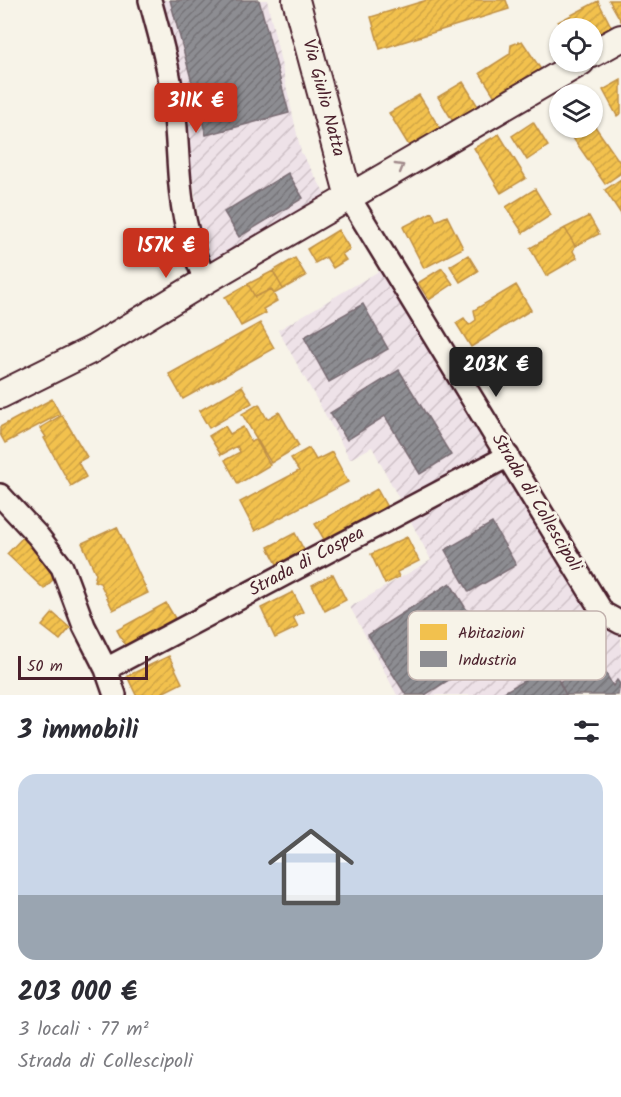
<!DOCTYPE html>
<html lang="it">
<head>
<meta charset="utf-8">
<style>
	:root { --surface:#fff; --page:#f7f7f7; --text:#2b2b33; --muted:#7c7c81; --line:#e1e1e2; --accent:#c8321e }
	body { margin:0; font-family:Kalam,sans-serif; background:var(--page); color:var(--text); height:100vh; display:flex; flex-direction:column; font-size:22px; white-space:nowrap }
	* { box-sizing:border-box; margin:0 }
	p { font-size:20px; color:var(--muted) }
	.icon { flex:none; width:33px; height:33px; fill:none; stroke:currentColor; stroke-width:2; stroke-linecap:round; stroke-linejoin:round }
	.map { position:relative; height:695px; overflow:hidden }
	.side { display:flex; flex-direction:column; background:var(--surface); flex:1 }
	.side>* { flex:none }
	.controls { position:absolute; left:549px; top:18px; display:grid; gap:12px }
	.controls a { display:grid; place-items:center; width:54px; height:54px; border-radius:50%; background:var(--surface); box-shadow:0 2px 4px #0004; font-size:30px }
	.scale { position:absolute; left:18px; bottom:15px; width:130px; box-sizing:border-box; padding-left:6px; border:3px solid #4a1f2b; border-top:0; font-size:16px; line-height:21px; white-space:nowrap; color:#4a1f2b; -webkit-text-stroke:4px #f7f3e8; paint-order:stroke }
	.price { position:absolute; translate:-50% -51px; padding:0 14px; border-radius:6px; background:var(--accent); color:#fff; font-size:20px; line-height:39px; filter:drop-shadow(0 2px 3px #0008) }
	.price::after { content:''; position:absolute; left:50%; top:36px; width:18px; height:14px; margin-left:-9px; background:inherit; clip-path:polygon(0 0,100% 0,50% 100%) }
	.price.on { background:#222; color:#fff }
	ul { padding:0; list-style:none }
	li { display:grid; align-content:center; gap:12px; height:318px; padding:0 18px }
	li+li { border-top:2px solid var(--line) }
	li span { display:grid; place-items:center; height:186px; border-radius:18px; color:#555 }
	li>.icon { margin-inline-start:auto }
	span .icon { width:108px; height:108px; fill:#fffc; stroke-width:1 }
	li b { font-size:26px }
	h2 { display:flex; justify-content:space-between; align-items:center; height:72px; padding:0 18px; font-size:26px }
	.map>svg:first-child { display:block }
	.industrial { fill:url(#industrial-furrows) }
	.homes { fill:url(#homes-hatch); stroke:#c09044; stroke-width:1.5 }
	.industry { fill:url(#industry-hatch); stroke:#796c73; stroke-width:1.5 }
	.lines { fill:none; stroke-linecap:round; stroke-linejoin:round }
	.minor-casing { stroke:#4a1f2b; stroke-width:26 }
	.tertiary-casing { stroke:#4a1f2b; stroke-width:30 }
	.minor { stroke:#f7f3e8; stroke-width:21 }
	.tertiary { stroke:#f7f3e8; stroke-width:26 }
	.oneway { stroke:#a0898a }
	.labels { text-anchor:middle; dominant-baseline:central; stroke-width:6; stroke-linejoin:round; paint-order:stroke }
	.street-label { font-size:18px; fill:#4a1f2b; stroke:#f7f3e8 }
	.key { fill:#f7f3e8; stroke:#c3b3af; stroke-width:1.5 }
	.key-label { font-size:16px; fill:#4a1f2b }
</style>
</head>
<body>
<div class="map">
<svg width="621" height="695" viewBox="0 0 621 695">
	<defs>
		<pattern id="industrial-furrows" width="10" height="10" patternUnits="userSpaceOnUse" patternTransform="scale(1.5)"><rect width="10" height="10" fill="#eee2e8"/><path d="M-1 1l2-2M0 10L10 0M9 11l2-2" fill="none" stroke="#cec1c7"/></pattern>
		<pattern id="homes-hatch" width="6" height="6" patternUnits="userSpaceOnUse" patternTransform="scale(1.5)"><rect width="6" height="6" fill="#f2c14e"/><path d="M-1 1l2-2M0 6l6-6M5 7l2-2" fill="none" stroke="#d1a544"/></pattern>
		<pattern id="industry-hatch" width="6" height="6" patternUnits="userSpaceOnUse" patternTransform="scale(1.5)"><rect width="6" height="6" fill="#8d8d92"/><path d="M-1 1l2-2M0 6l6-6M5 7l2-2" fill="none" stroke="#757377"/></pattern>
	</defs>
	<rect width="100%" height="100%" fill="#f7f3e8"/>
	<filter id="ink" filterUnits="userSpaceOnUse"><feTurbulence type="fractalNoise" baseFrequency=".0167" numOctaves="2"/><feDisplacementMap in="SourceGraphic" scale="12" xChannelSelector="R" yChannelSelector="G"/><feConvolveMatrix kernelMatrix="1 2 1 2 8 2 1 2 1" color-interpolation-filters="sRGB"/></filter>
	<g filter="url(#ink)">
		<!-- industrial -->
		<path class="industrial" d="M 158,0 L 267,0 L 301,152 L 338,216 L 211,293 L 191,168 Z
			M 379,271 L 619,634 L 621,633 L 621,695 L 397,695 L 350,607 L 431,560 L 372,447 L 350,459 L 278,330 Z"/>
		<!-- homes -->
		<path class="homes" d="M 427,0 L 506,0 L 509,9 L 380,49 L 371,17 Z
			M 609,0 L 621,0 L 621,21 Z
			M 598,1 L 615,34 L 592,46 L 592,28 L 562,28 L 558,22 Z
			M 522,41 L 542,71 L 497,100 L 480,73 L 510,54 L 511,45 Z
			M 621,80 L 621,113 L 617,116 L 603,90 Z
			M 463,82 L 479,108 L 454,123 L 438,97 Z
			M 419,95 L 441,130 L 411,149 L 389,113 Z
			M 533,122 L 548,146 L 527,160 L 512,136 Z
			M 592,122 L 621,164 L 621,173 L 605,184 L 566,128 L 592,128 Z
			M 499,134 L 526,178 L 501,193 L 474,148 Z
			M 621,179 L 621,214 L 605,190 Z
			M 535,189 L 551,215 L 523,233 L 506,207 Z
			M 432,212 L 436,221 L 447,216 L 463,248 L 424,268 L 403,227 Z
			M 589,216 L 599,234 L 575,246 L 565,228 Z
			M 565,228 L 575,246 L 573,251 L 577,258 L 546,276 L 530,248 Z
			M 338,230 L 350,249 L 342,254 L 346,260 L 333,268 L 326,257 L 315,263 L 307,249 Z
			M 468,255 L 478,271 L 460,282 L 450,266 Z
			M 295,258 L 306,276 L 283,289 L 273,271 Z
			M 442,268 L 453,284 L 429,300 L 418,283 Z
			M 273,271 L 283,289 L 274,294 L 271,289 L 255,297 L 248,284 Z
			M 248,284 L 255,297 L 271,289 L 277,301 L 263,309 L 266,313 L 241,326 L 225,297 Z
			M 516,285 L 531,310 L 471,347 L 456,323 L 464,318 L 469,325 L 476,320 L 474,310 Z
			M 260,323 L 274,348 L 183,399 L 169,374 Z
			M 242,386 L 252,403 L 209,428 L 199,411 Z
			M 52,399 L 60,414 L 5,443 L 0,434 L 0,427 Z
			M 259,404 L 267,419 L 279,412 L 299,446 L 271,463 L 242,414 Z
			M 62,415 L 87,457 L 78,462 L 86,477 L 71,486 L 44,438 L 46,437 L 40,428 Z
			M 225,426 L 230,434 L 243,427 L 251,442 L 256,440 L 270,465 L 238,484 L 225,460 L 240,452 L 237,446 L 221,455 L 209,436 Z
			M 309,448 L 316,460 L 332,452 L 348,482 L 255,531 L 240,502 L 299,471 L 291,458 Z
			M 377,489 L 389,511 L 328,546 L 315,524 Z
			M 117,527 L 148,593 L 113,610 L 100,583 L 94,581 L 96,574 L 82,543 Z
			M 295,533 L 304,550 L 277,564 L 268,547 Z
			M 25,535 L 62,570 L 44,589 L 7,554 Z
			M 407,537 L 419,561 L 397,572 L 399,577 L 385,584 L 371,554 Z
			M 333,574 L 346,600 L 325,611 L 312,585 Z
			M 293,592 L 303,612 L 293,617 L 298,627 L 275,638 L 261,608 Z
			M 166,603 L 179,625 L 129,653 L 117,630 Z
			M 53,613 L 70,628 L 60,640 L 42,626 Z
			M 169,656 L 182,683 L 158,695 L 136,695 L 127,676 Z"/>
		<!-- industry -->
		<path class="industry" d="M 170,0 L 259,0 L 289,113 L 206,135 Z
			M 288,173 L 303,198 L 239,237 L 224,212 Z
			M 363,304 L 388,349 L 329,382 L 304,337 Z
			M 399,370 L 451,455 L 420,474 L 385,416 L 347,440 L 330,413 Z
			M 492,523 L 516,565 L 469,592 L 445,550 Z
			M 450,583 L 493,652 L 425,695 L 406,695 L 368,635 Z
			M 598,659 L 613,686 L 617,680 L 620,684 L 618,695 L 566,695 L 559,682 Z
			M 551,665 L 566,695 L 499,695 Z"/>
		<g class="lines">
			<!-- minor casing -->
			<g class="minor-casing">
				<path id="minor" d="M 150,0 C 160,36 170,72 174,108 C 179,147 177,186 186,224 C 190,243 198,262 205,281
					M 349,197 L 603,613 L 621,623
					M 0,495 L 38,536 L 62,567 L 84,626 L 106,669 L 115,695
					M 106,669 L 508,456"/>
			</g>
			<!-- tertiary casing -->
			<g class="tertiary-casing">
				<path id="tertiary" d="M 296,0 L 349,197
					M 592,54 L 621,38
					M 0,395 L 93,349 L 205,281 L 581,62"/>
			</g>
			<!-- minor -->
			<use href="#minor" class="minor"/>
			<!-- tertiary -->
			<use href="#tertiary" class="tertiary"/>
		</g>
		<!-- one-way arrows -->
		<defs><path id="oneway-chevron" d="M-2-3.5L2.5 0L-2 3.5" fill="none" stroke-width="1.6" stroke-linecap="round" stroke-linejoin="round" transform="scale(1.5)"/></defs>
		<use class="oneway" href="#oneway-chevron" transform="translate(400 167) rotate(-30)"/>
	</g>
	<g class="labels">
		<!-- street labels -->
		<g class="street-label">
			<text transform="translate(323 98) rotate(75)">Via Giulio Natta</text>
			<text transform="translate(536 503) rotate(59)">Strada di Collescipoli</text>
			<text transform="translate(307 562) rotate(-28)">Strada di Cospea</text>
		</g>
	</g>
	<!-- legend -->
	<rect x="408" y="611" width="198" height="69" rx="9" class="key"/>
	<rect x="420" y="624" width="27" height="16" fill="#f2c14e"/>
	<rect x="420" y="651" width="27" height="16" fill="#8d8d92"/>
	<g class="key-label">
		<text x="458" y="638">Abitazioni</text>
		<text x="458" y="665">Industria</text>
	</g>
</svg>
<div class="controls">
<a><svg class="icon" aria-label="locate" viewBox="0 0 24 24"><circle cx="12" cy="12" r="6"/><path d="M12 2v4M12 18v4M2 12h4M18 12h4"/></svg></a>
<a><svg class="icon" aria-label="layers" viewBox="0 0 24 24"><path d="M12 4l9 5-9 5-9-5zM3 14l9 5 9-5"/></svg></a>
</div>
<div class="scale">50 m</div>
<b class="price" style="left:196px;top:134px">311K €</b>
<b class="price" style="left:166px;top:279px">157K €</b>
<b class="price on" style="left:496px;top:398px">203K €</b>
</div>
<section class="side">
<h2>3 immobili<svg class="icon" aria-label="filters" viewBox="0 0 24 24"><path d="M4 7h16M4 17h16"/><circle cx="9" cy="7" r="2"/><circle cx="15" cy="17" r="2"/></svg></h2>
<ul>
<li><span style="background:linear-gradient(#c9d6e8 65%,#9aa5b1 0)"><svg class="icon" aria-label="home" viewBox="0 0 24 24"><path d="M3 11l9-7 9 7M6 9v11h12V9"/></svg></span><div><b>203 000 €</b><p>3 locali · 77 m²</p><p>Strada di Collescipoli</p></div></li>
</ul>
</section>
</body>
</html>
